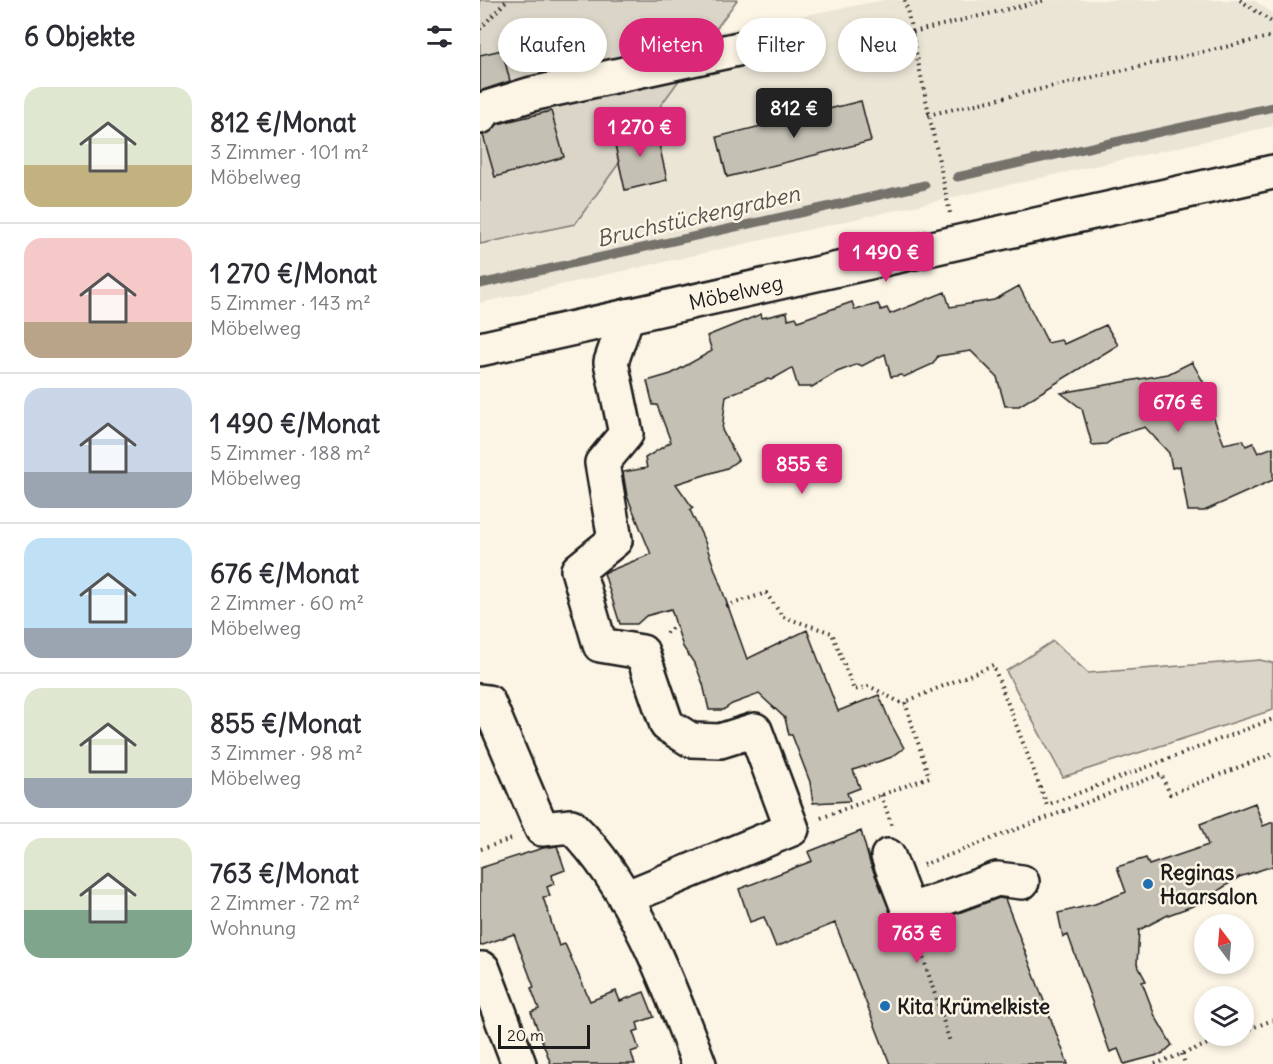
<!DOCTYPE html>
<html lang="de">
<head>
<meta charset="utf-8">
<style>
	:root { --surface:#fff; --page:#f7f7f7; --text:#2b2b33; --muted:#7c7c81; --line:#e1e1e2; --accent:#db2777 }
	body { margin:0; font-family:Delius,sans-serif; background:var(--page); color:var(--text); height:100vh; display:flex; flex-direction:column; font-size:22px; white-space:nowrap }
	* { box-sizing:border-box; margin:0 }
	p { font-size:20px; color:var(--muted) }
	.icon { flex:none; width:33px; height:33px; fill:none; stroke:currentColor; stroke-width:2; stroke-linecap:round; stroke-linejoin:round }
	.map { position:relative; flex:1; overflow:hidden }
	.drawer { display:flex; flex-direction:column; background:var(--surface); width:480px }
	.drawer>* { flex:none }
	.hud { position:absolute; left:18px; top:18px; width:570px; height:54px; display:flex; gap:12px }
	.needle { width:39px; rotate:344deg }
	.buttons { position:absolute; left:714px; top:914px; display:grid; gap:12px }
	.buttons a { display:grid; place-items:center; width:60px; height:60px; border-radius:50%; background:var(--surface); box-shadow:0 3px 9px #0003; font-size:30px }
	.scale { position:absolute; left:18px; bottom:15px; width:92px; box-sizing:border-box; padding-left:6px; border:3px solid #1c1c1c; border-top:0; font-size:16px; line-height:21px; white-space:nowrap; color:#1c1c1c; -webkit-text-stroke:4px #fcf5e5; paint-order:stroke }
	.price { position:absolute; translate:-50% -51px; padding:0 14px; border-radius:6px; background:var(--accent); color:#fff; font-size:20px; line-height:39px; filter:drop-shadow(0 2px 3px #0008) }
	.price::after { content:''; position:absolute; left:50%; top:36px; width:18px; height:14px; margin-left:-9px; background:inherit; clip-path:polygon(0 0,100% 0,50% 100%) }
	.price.on { background:#222; color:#fff }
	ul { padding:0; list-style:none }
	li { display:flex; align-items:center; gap:18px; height:150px; padding:0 24px }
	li+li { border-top:2px solid var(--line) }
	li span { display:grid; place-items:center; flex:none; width:168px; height:120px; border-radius:18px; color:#555 }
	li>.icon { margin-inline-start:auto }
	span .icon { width:72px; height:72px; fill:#fffc; stroke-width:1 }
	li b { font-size:26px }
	h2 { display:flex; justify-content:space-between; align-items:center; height:72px; padding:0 24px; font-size:26px }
	.tag { padding:0 21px; border-radius:27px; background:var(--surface); box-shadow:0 3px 9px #0003; font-size:21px; line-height:54px }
	.tag.on { background:var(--accent); color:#fff }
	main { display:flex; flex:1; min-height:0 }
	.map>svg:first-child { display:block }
	.built { fill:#ebe5d6 }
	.green { fill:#dbd5c8; stroke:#7c7872; stroke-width:1.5 }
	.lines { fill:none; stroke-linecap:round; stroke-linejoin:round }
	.stream { stroke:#75726c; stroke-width:9 }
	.building { fill:#c4c0b3; stroke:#1c1c1c; stroke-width:1.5 }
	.minor-casing { stroke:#1c1c1c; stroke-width:38 }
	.path { stroke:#1c1c1c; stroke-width:4; stroke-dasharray:1.5 4.5; stroke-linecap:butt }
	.minor { stroke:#fcf5e5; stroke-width:33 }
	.poi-dot { fill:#1f6fb2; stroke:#fcf5e5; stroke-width:2 }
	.labels { text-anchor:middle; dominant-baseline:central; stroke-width:5; stroke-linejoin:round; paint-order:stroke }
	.street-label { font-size:21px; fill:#1c1c1c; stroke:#fcf5e5 }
	.poi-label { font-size:21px; font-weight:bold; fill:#1c1c1c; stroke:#fcf5e5; text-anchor:start }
	.water-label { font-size:22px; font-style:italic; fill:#575551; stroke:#fcf5e5 }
</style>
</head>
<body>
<main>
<section class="drawer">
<h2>6 Objekte<svg class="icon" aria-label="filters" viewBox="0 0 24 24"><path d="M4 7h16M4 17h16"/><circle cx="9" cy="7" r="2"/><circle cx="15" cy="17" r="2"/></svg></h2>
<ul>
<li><span style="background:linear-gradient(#dfe7d0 65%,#c2b280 0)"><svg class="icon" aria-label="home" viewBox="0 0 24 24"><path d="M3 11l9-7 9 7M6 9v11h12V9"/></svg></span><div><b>812 €/Monat</b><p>3 Zimmer · 101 m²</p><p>Möbelweg</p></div></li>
<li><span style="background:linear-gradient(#f6c9c9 70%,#b9a48a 0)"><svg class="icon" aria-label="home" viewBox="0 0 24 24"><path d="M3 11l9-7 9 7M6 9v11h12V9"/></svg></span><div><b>1 270 €/Monat</b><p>5 Zimmer · 143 m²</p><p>Möbelweg</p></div></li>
<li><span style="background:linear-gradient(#c9d6e8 70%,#9aa5b1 0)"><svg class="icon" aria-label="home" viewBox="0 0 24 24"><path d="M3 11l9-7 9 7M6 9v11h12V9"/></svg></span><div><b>1 490 €/Monat</b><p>5 Zimmer · 188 m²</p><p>Möbelweg</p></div></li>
<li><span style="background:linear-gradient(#bfe0f5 75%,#9aa5b1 0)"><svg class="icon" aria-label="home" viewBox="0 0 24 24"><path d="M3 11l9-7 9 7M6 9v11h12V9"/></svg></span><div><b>676 €/Monat</b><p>2 Zimmer · 60 m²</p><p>Möbelweg</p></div></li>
<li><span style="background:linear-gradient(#dfe7d0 75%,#9aa5b1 0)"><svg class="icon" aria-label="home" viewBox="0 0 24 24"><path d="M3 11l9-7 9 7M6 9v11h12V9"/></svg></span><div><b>855 €/Monat</b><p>3 Zimmer · 98 m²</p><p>Möbelweg</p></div></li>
<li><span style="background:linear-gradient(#dfe7d0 60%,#7fa58c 0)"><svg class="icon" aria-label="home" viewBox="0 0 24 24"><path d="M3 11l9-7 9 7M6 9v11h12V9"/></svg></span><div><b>763 €/Monat</b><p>2 Zimmer · 72 m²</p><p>Wohnung</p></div></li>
</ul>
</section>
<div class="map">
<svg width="793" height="1064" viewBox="0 0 793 1064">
	<rect width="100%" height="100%" fill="#fcf5e5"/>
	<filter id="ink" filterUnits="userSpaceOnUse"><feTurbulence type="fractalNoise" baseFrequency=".0167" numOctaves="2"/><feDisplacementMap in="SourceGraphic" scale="12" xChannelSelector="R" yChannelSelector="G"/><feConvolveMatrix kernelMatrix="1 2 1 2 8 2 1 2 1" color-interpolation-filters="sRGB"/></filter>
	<g filter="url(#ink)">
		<!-- built -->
		<path class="built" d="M 404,0 L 774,0 L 793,14 L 793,126 L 0,303 L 0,82 L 225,34 Z"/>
		<!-- green -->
		<path class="green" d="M 0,0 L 257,0 L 95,224 L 0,244 Z
			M 573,641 L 608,673 L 780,660 L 793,663 L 793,710 L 583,777 L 526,671 Z"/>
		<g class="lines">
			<!-- stream -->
			<path class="stream" d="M 477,177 L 793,107
				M 0,284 L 445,185"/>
		</g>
		<!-- building -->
		<path class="building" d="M 22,50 L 30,81 L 0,91 L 0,55 Z
			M 381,101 L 391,141 L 247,177 L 237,137 Z
			M 71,111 L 84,157 L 15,177 L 3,135 L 18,124 Z
			M 175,126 L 187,180 L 145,190 L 133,136 Z
			M 539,286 L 568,343 L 581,340 L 584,344 L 626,325 L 638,345 L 539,406 L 525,406 L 517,377 L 491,351 L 458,356 L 453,364 L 424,377 L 421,375 L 411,377 L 405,354 L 382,366 L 378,364 L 357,372 L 332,387 L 318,387 L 312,368 L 291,380 L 288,379 L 246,396 L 242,430 L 258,460 L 247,468 L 196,484 L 213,508 L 210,510 L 225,542 L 267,659 L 327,630 L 358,711 L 399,695 L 410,722 L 424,748 L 412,757 L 373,770 L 380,788 L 367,793 L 370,801 L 333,803 L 330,782 L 312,735 L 309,735 L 305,718 L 279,694 L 252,704 L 243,710 L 229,710 L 223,684 L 216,666 L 203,647 L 191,609 L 166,616 L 157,624 L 140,624 L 124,573 L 171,554 L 147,496 L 143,472 L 167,468 L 165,458 L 191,442 L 177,405 L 173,405 L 167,381 L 191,374 L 232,351 L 227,336 L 281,314 L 282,318 L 307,312 L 308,319 L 316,317 L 318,321 L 372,302 L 375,310 L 398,304 L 401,310 L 407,308 L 410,314 L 465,292 L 470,307 L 514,300 Z
			M 712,362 L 725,385 L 721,386 L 744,444 L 763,440 L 766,446 L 773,443 L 778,453 L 793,447 L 793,480 L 724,511 L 708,511 L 700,466 L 692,468 L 689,453 L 665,427 L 639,435 L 626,444 L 612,445 L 602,409 L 581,393 L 688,374 Z
			M 775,803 L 783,826 L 793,822 L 793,866 L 759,877 L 733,894 L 735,898 L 688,915 L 659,930 L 657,964 L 666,981 L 662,982 L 675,1016 L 692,1045 L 682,1054 L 644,1064 L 638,1049 L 630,1052 L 588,935 L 583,937 L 578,913 L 615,904 L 646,892 L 637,867 L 666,858 L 669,865 L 728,845 L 720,824 Z
			M 381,831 L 390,863 L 417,927 L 435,929 L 519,898 L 525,899 L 588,1064 L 410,1064 L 355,923 L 296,947 L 284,917 L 270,922 L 259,889 L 332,861 L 328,852 Z
			M 77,846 L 85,870 L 72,875 L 74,884 L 67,887 L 70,896 L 63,897 L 79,946 L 85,944 L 110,1001 L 136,991 L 140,1001 L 164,992 L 174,1017 L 157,1023 L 159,1030 L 153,1032 L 159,1049 L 151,1052 L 155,1064 L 71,1064 L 51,1012 L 59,1009 L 51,988 L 54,987 L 34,934 L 0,946 L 0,868 L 63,848 Z"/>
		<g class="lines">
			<!-- minor casing -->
			<g class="minor-casing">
				<g id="minor">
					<path d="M 0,117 L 7,108 L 52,94 L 281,44"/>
					<path id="s1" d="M 0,349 L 793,172"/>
					<path d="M 0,701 L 8,702 L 62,829 L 91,826 C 151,883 190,987 219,1064"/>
					<path d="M 408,856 L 429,911 L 517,879 L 542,882"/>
					<path d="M 145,898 L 312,829 L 275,730 L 240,741 L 211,740 L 187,725 L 162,652 L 120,645 L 98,570 L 135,540 L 122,463 L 146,434 L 131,362 L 147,316"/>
					<path d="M 0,969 L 3,969 L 39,1064"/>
				</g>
			</g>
			<!-- path -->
			<path class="path" d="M 425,0 L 470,213
				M 760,0 L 793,23
				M 0,29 L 27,0
				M 433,32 L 566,0
				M 448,115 L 793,36
				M 246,606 L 286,593 L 303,617 L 352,633 L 374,690 L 389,686 L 425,705
				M 186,633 L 197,624
				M 401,795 L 412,826
				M 341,818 L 449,777 L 425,702 L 513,665 L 567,805 L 793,719
				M 1,849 L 32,839
				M 443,865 L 681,774 L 690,794 L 793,754
				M 438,941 L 470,1042
				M 764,1031 L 793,1020
				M 702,1054 L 705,1064
				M 675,1064 L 752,1035"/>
			<!-- minor -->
			<use href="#minor" class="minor"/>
		</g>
	</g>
	<!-- markers -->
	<g class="poi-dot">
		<circle cx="668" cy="884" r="6"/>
		<circle cx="405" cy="1006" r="6"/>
	</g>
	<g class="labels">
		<!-- street labels -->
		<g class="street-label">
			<text stroke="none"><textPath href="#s1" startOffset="262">Möbelweg</textPath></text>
		</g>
		<!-- poi labels -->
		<g class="poi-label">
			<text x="680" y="872">Reginas<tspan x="680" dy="24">Haarsalon</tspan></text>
			<text x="417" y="1006">Kita Krümelkiste</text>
		</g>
		<!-- water labels -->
		<g class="water-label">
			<text transform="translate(218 216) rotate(-13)">Bruchstückengraben</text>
		</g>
	</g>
</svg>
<div class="buttons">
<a><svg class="needle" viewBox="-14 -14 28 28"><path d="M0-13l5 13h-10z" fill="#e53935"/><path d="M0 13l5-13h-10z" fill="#7c7c81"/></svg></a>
<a><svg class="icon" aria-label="layers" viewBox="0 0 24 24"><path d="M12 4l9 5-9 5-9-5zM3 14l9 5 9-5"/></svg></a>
</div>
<div class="scale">20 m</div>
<b class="price on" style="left:314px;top:139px">812 €</b>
<b class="price" style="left:160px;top:158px">1 270 €</b>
<b class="price" style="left:406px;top:283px">1 490 €</b>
<b class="price" style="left:698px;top:433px">676 €</b>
<b class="price" style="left:322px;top:495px">855 €</b>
<b class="price" style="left:437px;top:964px">763 €</b>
<div class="hud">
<a class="tag">Kaufen</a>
<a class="tag on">Mieten</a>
<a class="tag">Filter</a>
<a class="tag">Neu</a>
</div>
</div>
</main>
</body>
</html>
